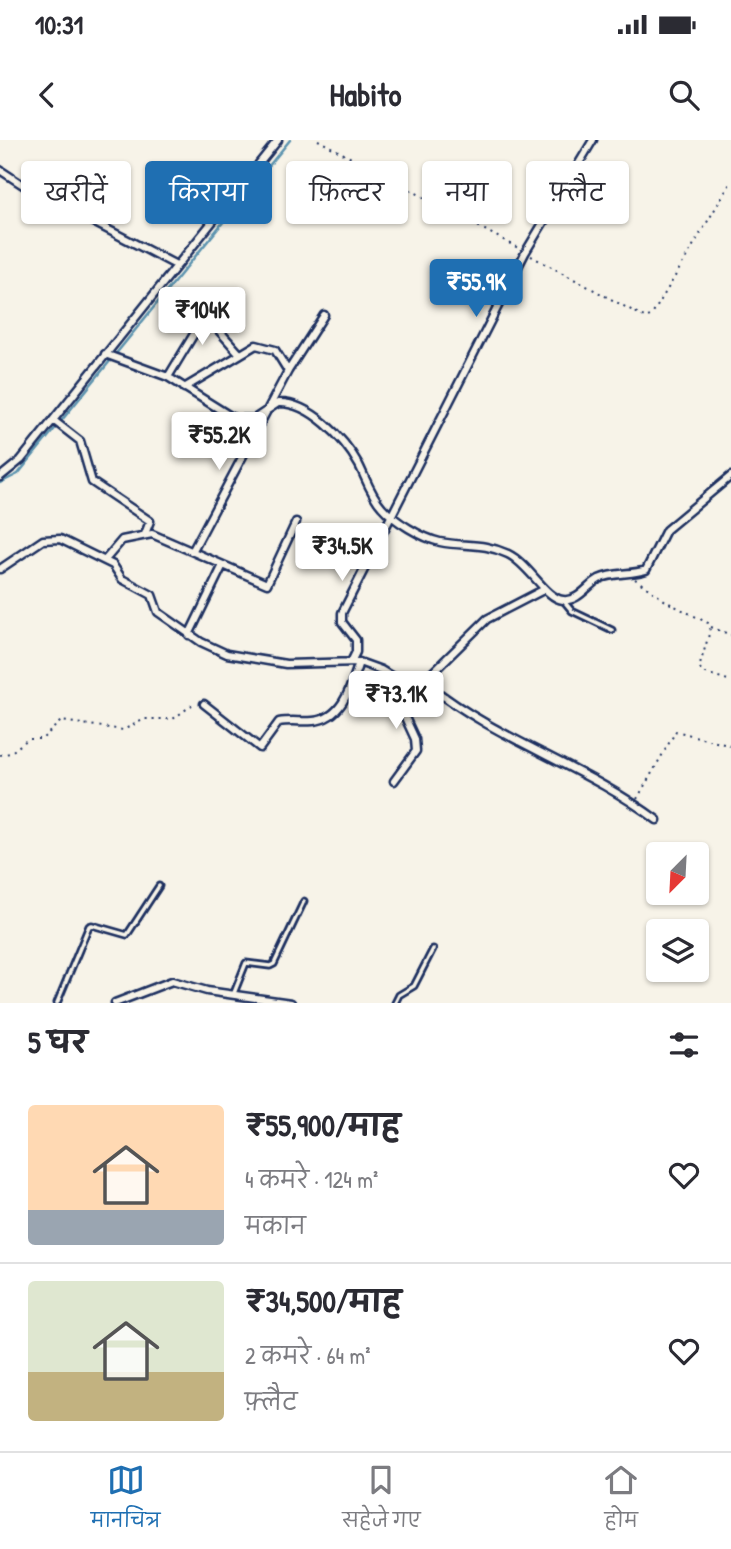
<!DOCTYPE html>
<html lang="hi">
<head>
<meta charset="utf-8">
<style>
	:root { --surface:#fff; --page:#f7f7f7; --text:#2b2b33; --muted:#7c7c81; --line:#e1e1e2; --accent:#1f6fb2 }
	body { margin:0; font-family:"Patrick Hand","Playpen Sans Deva",sans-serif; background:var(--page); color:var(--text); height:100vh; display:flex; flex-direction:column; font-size:26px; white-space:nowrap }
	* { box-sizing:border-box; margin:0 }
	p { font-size:23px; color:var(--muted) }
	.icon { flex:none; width:38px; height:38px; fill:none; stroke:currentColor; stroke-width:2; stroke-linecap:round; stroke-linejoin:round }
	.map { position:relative; height:863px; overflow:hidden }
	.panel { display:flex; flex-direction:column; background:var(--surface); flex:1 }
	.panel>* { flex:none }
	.guide { position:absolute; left:21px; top:21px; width:690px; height:63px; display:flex; gap:14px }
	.needle { width:46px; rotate:204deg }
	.fabs { position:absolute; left:646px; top:702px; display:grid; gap:14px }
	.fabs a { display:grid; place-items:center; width:63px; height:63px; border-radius:7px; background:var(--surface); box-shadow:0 2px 5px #0004; font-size:35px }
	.price { position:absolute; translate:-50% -60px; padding:0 16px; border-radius:7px; background:#fff; color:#222; font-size:23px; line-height:46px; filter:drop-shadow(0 2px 4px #0008) }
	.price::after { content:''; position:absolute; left:50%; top:42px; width:21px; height:16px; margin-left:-10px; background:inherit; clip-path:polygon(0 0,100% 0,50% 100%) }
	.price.current { background:var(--accent); color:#fff }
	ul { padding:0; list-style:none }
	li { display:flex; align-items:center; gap:21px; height:175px; padding:0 28px }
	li+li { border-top:2px solid var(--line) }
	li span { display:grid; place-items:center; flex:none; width:196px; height:140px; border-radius:7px; color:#555 }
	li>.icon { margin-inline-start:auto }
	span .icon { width:84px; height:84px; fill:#fffc; stroke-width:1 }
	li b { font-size:30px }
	h2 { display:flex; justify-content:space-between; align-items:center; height:84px; padding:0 28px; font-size:30px }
	.pill { padding:0 24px; border-radius:7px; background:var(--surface); box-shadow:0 2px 5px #0004; font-size:24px; line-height:63px }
	.pill.current { background:var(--accent); color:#fff }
	.status { display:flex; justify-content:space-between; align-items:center; height:49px; padding:0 35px; background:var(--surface); direction:ltr }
	.status svg { height:19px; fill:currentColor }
	header { display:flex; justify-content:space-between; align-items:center; height:91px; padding:0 28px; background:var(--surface); font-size:32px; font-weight:700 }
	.tab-bar { display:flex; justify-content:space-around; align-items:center; height:98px; border-top:2px solid var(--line); background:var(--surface); font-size:19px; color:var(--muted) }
	.tab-bar a { display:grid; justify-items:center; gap:4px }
	.tab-bar .current { color:var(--accent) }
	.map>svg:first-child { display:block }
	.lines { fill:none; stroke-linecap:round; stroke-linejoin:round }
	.stream { stroke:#5b93af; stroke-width:2.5 }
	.service-casing { stroke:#1b2f5e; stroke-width:9 }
	.minor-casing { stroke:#1b2f5e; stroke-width:11 }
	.path { stroke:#1b2f5e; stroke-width:2; stroke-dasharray:2 5; stroke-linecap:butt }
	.service { stroke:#f7f3e8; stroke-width:3.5 }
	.minor { stroke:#f7f3e8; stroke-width:6 }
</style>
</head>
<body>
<div class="status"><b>10:31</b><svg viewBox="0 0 49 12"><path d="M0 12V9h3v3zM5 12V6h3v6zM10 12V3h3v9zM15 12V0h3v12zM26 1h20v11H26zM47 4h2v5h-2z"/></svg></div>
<header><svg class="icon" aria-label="back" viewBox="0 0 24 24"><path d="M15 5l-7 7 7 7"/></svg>Habito<svg class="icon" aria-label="search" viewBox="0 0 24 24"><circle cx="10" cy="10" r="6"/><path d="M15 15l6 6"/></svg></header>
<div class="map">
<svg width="731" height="863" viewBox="0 0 731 863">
	<rect width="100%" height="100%" fill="#f7f3e8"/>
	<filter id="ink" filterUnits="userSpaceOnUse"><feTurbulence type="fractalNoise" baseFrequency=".0143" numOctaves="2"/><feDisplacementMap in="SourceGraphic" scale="14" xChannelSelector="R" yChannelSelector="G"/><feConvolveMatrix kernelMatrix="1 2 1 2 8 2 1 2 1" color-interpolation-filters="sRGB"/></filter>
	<g filter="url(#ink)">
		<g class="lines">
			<!-- stream -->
			<path class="stream" d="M 0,343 L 18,334 L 290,0"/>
			<!-- service casing -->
			<g class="service-casing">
				<path id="service" d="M 563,460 L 572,471 L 612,490
					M 234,853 L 246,823 L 270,826 L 274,824 L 304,761
					M 57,863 L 89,786 L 92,785 L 127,795 L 159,746
					M 395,863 L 399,855 L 414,846 L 433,809"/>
			</g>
			<!-- minor casing -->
			<g class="minor-casing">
				<path id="minor" d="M 0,30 L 26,47 L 176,125
					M 105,214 L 168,237 L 235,279 L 254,279 L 278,263 C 310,262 344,298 359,325 C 366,339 371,355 382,367 C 394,381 422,398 440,402 C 465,407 483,402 508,414 C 529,424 546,459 563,460 C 578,462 588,445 599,439 C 613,432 631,435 646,430 L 666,390 L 731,336
					M 168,237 L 197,189 L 204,182 L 215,186 L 239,213
					M 184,248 L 256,205 L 275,210 L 288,231
					M 53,280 L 80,301 L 92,342 L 150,381 L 145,394
					M 0,337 L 21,320 L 278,0
					M 193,410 L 288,231 L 324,175
					M 105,420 L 122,400 L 152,394 L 267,444 L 296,382
					M 0,429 L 43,400 L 60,399 L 113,425 L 122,439 L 152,455 L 158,472 L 201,502 L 227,514 L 286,524 L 359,522 L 381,530 L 412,549 L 445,557
					M 545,449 L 487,479 L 429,536 L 430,546 C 499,601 587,627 657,680
					M 189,495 L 223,425
					M 351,522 L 356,512 L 356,500 L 342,482 L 342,473 L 525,113 L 593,0
					M 204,564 L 260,608 L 279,582 C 290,580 302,582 313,581 C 343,579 351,546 359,522
					M 394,641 L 416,611 L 415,599 L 403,573 L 412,549
					M 115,863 L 172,841 L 207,851 L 291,863"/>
			</g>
			<!-- path -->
			<path class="path" d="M 318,0 L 520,109
				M 531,116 L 646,178 L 652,175 L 731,42
				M 635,439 L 667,462 L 708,483 L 710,491 L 699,528 L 706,533 L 731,541
				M 711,487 L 731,495
				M 0,615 L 10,613 L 28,599 L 42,599 L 61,581 L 123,590 L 145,579 L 173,579 L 196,562
				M 637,659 L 676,591 L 731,606"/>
			<!-- service -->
			<use href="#service" class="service"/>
			<!-- minor -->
			<use href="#minor" class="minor"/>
		</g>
	</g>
</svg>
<div class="fabs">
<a><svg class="needle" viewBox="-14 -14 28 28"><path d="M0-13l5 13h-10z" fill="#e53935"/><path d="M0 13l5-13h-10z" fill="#7c7c81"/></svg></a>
<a><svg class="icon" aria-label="layers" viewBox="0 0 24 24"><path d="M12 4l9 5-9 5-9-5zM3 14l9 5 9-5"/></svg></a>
</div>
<b class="price current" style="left:476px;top:179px">₹55.9K</b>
<b class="price" style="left:202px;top:207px">₹104K</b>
<b class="price" style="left:219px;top:332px">₹55.2K</b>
<b class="price" style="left:342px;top:443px">₹34.5K</b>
<b class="price" style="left:396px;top:591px">₹73.1K</b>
<div class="guide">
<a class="pill">खरीदें</a>
<a class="pill current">किराया</a>
<a class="pill">फ़िल्टर</a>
<a class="pill">नया</a>
<a class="pill">फ़्लैट</a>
</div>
</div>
<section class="panel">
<h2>5 घर<svg class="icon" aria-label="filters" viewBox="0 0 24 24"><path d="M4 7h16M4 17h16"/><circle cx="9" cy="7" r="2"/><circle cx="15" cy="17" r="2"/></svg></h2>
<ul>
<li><span style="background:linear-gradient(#ffd9b3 75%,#9aa5b1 0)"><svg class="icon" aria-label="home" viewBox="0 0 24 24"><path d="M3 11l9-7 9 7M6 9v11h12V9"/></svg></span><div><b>₹55,900/माह</b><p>4 कमरे · 124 m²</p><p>मकान</p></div><svg class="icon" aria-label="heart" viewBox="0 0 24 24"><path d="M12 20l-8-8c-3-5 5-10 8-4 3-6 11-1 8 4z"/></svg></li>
<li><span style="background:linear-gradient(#dfe7d0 65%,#c2b280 0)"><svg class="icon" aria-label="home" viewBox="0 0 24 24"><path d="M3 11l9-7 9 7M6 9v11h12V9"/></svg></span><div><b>₹34,500/माह</b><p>2 कमरे · 64 m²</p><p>फ़्लैट</p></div><svg class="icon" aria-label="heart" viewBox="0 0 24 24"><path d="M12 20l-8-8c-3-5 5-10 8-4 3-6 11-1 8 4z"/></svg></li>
</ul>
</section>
<nav class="tab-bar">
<a class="current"><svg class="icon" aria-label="map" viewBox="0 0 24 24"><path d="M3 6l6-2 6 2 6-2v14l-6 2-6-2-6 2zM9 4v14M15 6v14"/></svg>मानचित्र</a>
<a><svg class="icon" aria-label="saved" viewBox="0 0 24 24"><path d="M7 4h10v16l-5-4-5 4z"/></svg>सहेजे गए</a>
<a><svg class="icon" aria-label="home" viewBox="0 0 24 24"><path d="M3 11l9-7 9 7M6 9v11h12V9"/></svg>होम</a>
</nav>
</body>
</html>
